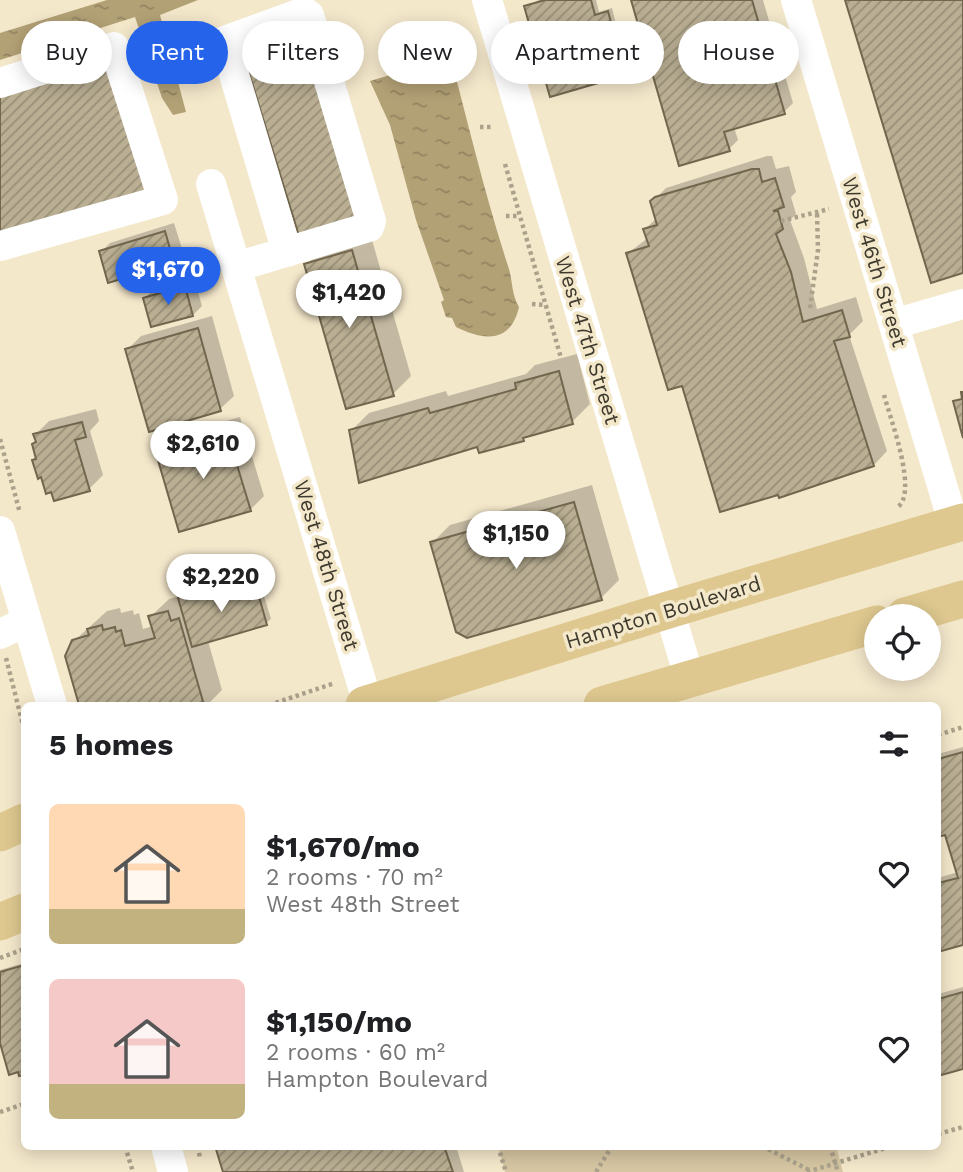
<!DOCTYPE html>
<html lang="en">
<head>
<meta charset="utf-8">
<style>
	:root { --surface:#fff; --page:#f2f2f2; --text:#202124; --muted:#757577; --accent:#2563eb }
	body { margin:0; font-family:"Work Sans",sans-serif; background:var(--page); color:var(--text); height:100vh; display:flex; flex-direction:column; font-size:26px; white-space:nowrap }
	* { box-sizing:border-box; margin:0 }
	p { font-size:23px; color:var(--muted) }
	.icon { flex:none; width:38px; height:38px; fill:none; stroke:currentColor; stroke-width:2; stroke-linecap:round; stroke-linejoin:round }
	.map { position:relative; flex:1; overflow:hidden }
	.drawer { position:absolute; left:21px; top:702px; width:920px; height:448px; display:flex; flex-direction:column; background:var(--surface); border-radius:10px; box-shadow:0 4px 18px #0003 }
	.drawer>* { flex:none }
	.hud { position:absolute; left:21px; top:21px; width:922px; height:63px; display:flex; gap:14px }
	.buttons { position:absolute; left:864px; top:604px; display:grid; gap:14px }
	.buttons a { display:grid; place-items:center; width:77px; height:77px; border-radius:50%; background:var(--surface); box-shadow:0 4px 18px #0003; font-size:35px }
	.price { position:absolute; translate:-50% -60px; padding:0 16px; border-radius:24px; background:#fff; color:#222; font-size:23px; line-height:46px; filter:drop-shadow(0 2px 4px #0008) }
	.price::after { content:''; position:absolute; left:50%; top:42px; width:21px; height:16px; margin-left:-10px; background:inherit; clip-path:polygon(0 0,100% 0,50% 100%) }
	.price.on { background:var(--accent); color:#fff }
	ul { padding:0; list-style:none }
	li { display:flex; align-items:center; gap:21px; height:175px; padding:0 28px }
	li span { display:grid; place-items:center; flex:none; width:196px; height:140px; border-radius:10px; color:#555 }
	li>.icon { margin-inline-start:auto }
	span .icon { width:84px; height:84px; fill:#fffc; stroke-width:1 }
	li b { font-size:30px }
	h2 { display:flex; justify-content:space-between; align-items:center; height:84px; padding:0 28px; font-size:30px }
	.chip { padding:0 24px; border-radius:32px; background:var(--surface); box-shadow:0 4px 18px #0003; font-size:24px; line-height:63px }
	.chip.on { background:var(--accent); color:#fff }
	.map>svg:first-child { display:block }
	.green { fill:#d6c6a2 }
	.water { fill:url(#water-ripples) }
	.shadow { fill:#0003 }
	.building { fill:url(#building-hatch); stroke:#72674e; stroke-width:2 }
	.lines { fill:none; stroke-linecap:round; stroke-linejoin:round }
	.path { stroke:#aba28c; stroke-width:4.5; stroke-dasharray:3.5 3.5; stroke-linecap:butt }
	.minor { stroke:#fff; stroke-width:30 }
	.major { stroke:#dec88f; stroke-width:37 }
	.labels { text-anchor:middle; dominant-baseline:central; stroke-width:7; stroke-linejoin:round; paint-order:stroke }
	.street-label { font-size:21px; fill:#3f3a2e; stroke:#f4e8cb }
</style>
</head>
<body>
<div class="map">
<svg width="963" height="1172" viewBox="0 0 963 1172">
	<defs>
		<pattern id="water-ripples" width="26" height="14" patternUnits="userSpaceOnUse" patternTransform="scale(1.75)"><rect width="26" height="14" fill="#b3a176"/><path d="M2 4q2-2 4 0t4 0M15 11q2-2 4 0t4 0" fill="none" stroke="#938461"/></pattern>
		<pattern id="building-hatch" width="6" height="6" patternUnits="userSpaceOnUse" patternTransform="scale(1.75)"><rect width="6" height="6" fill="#baaf93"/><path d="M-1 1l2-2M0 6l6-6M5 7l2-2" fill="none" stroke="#998f78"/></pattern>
	</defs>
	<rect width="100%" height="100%" fill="#f4e8cb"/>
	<!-- green -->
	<path class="green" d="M 498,1146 L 836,1146 L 843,1172 L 505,1172 Z"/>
	<!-- water -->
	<path class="water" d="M 107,0 L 198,0 L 160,15 L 186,112 L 173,115 L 162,98 L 135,17 L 0,60 L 0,33 Z
		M 406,51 L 449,51 C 468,123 485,195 508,266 C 513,280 511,294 519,307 C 511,343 484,341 456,327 L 452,318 L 446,317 L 441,302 L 444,300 L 416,220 L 390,125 L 370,81 L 407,70 Z"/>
	<!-- shadow -->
	<path class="shadow" d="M 539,0 L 596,0 L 599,12 L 612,8 L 619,36 L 606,43 L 615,74 L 611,78 L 526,7 Z
		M 633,0 L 763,0 L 793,103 L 784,112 L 734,127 L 738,140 L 729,149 Z
		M 324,14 L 379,197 L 361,215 L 244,51 L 262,33 Z
		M 767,156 L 772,156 L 776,169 L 789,166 L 796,192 L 791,197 L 796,214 L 790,220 L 804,258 L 817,309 L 856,297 L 863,321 L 849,335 L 887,451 L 874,465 L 683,384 L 628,253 L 648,238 L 645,229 L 657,218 L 652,202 L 666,188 Z
		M 174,223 L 183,252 L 174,261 L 110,280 L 101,252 L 110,243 Z
		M 370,233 L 411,376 L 393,394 L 306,265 L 324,247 Z
		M 194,278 L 202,306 L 193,315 L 145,298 L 154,289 Z
		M 212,316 L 234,396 L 220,409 L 127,350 L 141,336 Z
		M 577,354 L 590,404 L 572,422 L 448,453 L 443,458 L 361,481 L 351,431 L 369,413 L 446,391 L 448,396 L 526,374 L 535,365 Z
		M 96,409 L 99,421 L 90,431 L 103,475 L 89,489 L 52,490 L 34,461 L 37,458 L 35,435 L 49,421 Z
		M 240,417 L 264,496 L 250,510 L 157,451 L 171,437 Z
		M 592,485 L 619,580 L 601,598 L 432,543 L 450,525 Z
		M 260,583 L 271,619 L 266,623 L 208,641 L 222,690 L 207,705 L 81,705 L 67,657 L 74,641 L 107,611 L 120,608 L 121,613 L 133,610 L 134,615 L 139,613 L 143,629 L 153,626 L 150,617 L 169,599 L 222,584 L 225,593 Z
		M 963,747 L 963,943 L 938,951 L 938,878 L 958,872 L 946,833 L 938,835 L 938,754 Z
		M 24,963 L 24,1073 L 20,1074 L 0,1037 L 0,970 Z
		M 963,987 L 963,1067 L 938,1074 L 938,994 Z
		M 217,1146 L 456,1146 L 464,1172 L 224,1172 Z"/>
	<!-- building -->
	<path class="building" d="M 545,0 L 591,0 L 595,15 L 608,11 L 616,42 L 602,46 L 612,79 L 550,97 L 524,6 Z
		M 631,0 L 752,0 L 785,114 L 724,132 L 730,151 L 679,166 Z
		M 845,0 L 963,0 L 963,273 L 931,283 Z
		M 306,31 L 362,217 L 299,236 L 242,50 Z
		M 107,58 L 149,190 L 0,235 L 0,89 Z
		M 752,169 L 759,169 L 762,182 L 775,178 L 784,207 L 773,211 L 778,211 L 783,229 L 776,234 L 791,272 L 803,322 L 842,310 L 850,337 L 834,341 L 874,466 L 779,498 L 778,495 L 720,512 L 682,386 L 668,390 L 626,253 L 649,246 L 643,229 L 657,225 L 650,201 L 655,197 Z
		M 165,231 L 174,263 L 108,283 L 99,251 Z
		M 352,250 L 394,396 L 346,409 L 304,264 Z
		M 185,286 L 193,316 L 151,327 L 143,298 Z
		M 198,328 L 221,411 L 149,432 L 125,349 Z
		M 559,371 L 573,424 L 523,438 L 524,441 L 479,453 L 477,447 L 359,483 L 349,430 L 428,408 L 430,413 L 516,389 L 515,383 Z
		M 961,392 L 963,392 L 963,438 L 953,401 L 962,399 Z
		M 82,422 L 86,437 L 75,440 L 90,491 L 54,501 L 51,492 L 46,494 L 41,477 L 38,479 L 32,460 L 36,459 L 32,444 L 36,442 L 33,434 Z
		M 226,429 L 251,511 L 179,532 L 155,450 Z
		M 574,502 L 602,600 L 467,638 L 456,632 L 430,542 Z
		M 256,586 L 267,625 L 192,647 L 178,598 L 218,587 L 221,596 Z
		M 168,611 L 171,621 L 179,618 L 204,705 L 79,705 L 65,656 L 72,640 L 89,635 L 87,629 L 102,625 L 103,630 L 115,627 L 116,632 L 121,630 L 125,646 L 155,638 L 148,616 Z
		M 963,752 L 963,945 L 938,952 L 938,883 L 958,878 L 945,835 L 938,837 L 938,759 Z
		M 24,965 L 24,1075 L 19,1076 L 18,1072 L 9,1075 L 0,1043 L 0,972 Z
		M 963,992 L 963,1069 L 938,1076 L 938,999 Z
		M 215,1146 L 444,1146 L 453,1172 L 223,1172 Z"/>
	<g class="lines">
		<!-- path -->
		<path class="path" d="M 480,127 L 494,127
			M 505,164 L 561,358
			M 506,216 L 520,216
			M 781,221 L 829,209
			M 532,304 L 546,305
			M 810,308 L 818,250 L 817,212
			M 884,395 C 890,418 920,496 896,508
			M 0,439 L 20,513
			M 6,658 L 24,729
			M 269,705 L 335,683
			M 938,735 L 963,727
			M 0,958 L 24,949
			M 0,1112 L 24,1104
			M 938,1134 L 963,1127
			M 125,1146 L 133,1172
			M 198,1146 L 200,1159
			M 498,1146 L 506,1172
			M 762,1146 L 811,1171
			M 830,1146 L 838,1172
			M 596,1172 L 612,1146
			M 807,1172 L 892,1146"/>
		<!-- minor -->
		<path class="minor" d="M 487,0 L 690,680
			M 796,0 L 954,525
			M 0,83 L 114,47 L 163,200 L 0,246
			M 211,184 L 368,704
			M 236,267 L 369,227 L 371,221 L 309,15 L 304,12 L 224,41 L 287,252
			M 894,324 L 963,304
			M 0,531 L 52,705
			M 0,634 L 26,622
			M 166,1146 L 173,1172"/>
		<!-- major -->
		<path class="major" d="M 905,616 L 963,599
			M 364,705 L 668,610 L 963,522
			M 602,705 L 877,624
			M 0,833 L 24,822
			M 0,922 L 24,912"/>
	</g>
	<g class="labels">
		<!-- street labels -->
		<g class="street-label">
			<text transform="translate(875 262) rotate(73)">West 46th Street</text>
			<text transform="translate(588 340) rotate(73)">West 47th Street</text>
			<text transform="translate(327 565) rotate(73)">West 48th Street</text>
			<text transform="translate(663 612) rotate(-17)">Hampton Boulevard</text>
		</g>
	</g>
</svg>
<div class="buttons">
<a><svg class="icon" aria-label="locate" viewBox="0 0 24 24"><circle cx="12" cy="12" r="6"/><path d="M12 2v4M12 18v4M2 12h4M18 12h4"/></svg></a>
</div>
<b class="price on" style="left:168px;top:307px">$1,670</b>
<b class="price" style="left:349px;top:330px">$1,420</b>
<b class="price" style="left:203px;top:481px">$2,610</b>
<b class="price" style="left:516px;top:571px">$1,150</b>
<b class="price" style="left:221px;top:614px">$2,220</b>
<div class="hud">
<a class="chip">Buy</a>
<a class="chip on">Rent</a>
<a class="chip">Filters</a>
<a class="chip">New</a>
<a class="chip">Apartment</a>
<a class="chip">House</a>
</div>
<section class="drawer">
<h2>5 homes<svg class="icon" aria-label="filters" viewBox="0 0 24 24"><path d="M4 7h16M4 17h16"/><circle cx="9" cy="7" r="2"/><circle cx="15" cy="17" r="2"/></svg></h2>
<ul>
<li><span style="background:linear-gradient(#ffd9b3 75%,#c2b280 0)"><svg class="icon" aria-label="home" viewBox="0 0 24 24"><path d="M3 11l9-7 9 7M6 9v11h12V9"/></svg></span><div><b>$1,670/mo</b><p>2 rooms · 70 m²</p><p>West 48th Street</p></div><svg class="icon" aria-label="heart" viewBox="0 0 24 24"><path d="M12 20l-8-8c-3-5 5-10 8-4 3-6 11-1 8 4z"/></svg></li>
<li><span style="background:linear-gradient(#f6c9c9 75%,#c2b280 0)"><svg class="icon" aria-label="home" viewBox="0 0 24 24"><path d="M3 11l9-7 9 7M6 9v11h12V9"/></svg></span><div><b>$1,150/mo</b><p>2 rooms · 60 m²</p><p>Hampton Boulevard</p></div><svg class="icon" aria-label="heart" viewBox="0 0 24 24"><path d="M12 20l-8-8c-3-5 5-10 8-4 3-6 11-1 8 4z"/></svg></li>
</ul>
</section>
</div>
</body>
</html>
